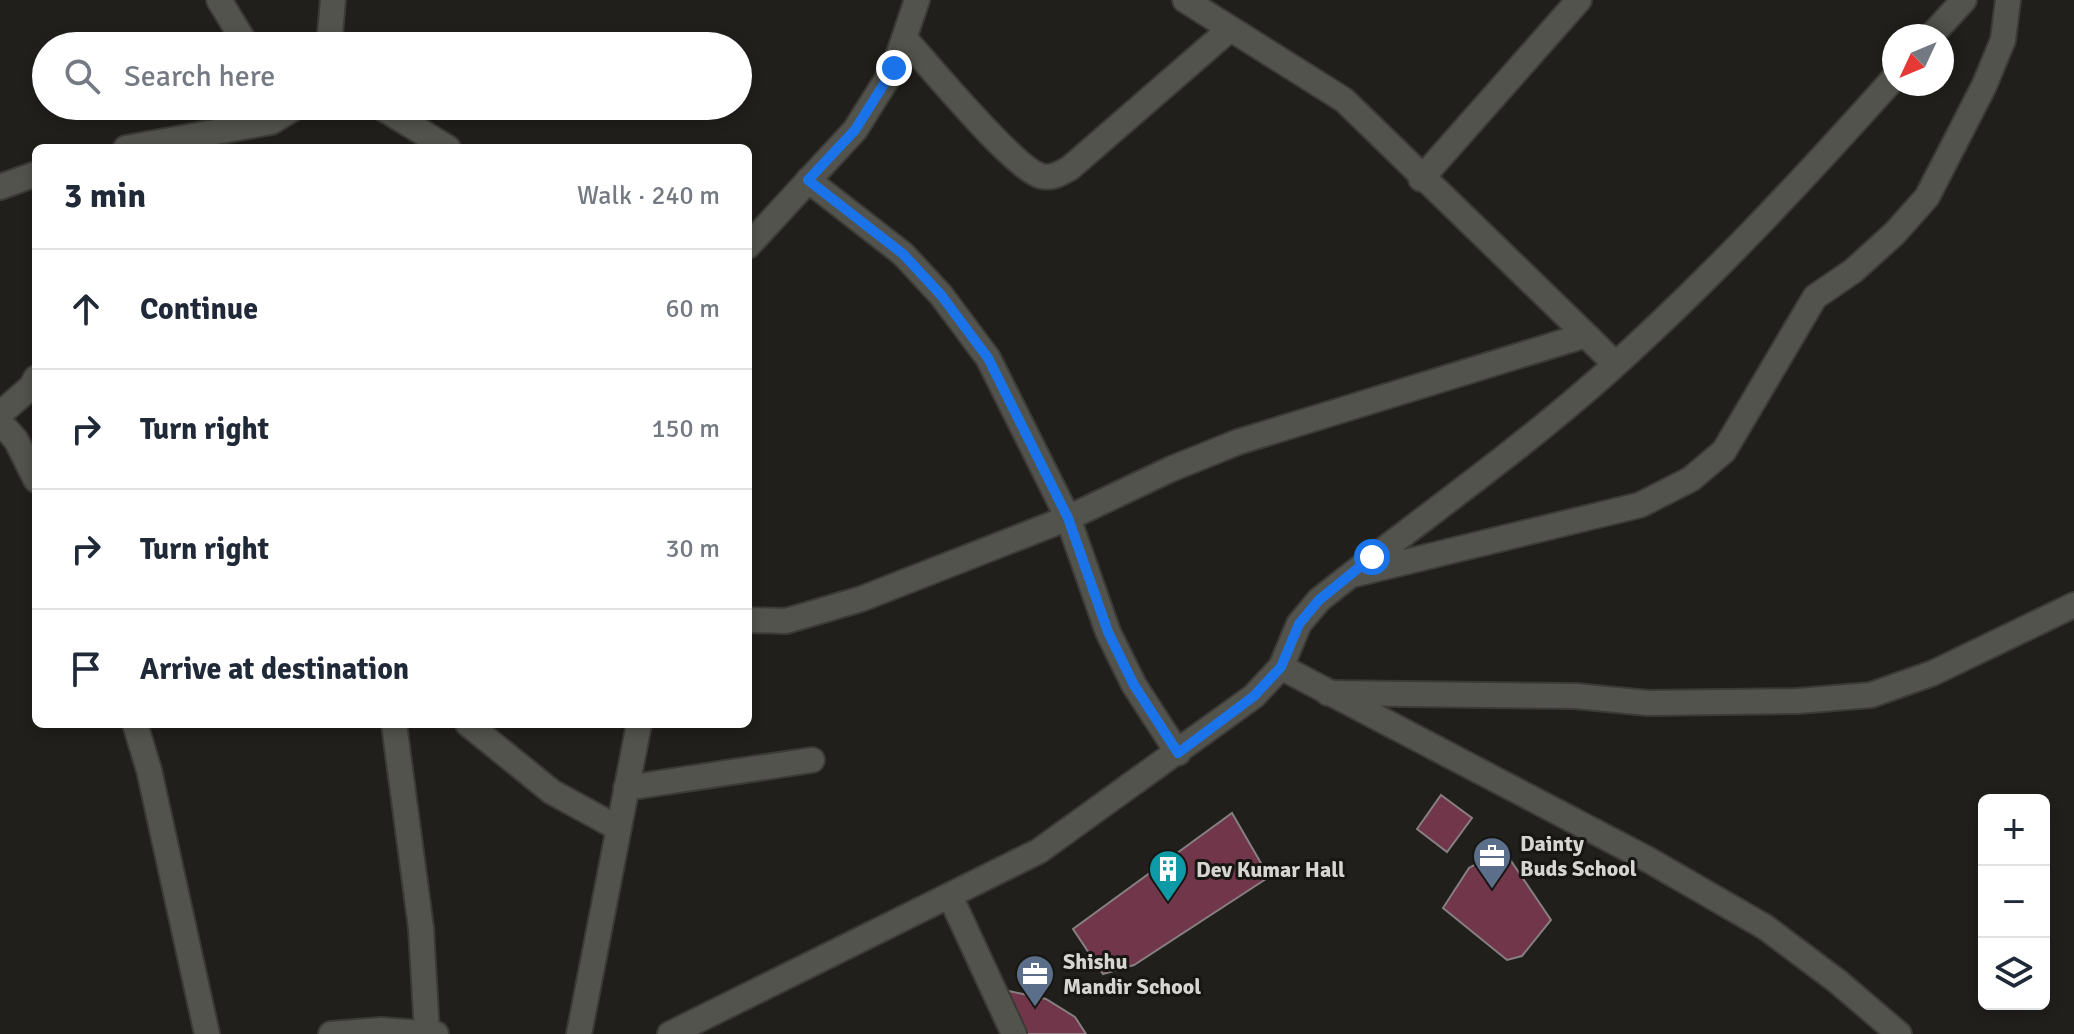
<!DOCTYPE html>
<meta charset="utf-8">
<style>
:root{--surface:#fff;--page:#f2f2f3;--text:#1f2937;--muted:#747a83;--line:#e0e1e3}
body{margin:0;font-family:Signika,sans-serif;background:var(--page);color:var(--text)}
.controls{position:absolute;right:24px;bottom:24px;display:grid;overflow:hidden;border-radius:12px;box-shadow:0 4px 12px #0003}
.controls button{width:72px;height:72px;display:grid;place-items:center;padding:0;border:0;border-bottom:2px solid var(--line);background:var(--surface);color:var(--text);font:40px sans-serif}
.compass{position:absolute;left:1882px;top:24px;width:72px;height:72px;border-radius:50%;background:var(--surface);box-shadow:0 4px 12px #0003;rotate:226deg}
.stop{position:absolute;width:24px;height:24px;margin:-18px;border:6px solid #1a73e8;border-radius:50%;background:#fff}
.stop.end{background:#1a73e8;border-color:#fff;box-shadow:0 2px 8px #0008}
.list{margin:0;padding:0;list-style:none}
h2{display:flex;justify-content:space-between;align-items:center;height:104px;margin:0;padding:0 32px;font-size:34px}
h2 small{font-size:26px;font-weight:400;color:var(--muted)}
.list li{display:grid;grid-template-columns:52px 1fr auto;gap:24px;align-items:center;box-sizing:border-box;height:120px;padding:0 32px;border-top:2px solid var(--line)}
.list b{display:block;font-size:30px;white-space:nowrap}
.list em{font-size:26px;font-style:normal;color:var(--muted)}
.icon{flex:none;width:44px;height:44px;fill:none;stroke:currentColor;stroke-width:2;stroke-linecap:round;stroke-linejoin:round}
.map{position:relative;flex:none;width:2074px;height:1034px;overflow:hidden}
.search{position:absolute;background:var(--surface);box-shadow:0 4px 12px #0003;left:32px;top:32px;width:720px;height:88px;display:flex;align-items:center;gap:20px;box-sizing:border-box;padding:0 28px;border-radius:44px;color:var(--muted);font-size:30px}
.panel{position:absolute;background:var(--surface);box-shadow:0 4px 12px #0003;left:32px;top:144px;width:720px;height:584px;border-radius:12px}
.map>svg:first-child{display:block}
.building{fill:#72364b;stroke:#867f81;stroke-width:2}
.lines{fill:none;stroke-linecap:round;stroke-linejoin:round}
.street-casing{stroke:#3b3a37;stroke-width:28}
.secondary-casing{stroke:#3b3a37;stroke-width:28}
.street{stroke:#53534d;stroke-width:24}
.secondary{stroke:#53534d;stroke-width:24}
.route{stroke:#1a73e8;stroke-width:10}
.labels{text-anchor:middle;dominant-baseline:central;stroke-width:6;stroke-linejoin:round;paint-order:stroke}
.poi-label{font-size:22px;font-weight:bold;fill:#d6d5d2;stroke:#171612;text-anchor:start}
</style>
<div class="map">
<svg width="2074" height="1034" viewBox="0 0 2074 1034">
<rect width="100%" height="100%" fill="#201f1b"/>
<path class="building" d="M1441 795 1472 818 1447 852 1417 829Z
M1232 813 1269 877 1134 965 1103 974 1073 929Z
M1503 849 1551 920 1522 956 1507 960 1443 908 1469 868Z
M1000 989 1046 999 1075 1017 1086 1034H1023Z"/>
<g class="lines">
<defs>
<path id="street" d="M219 0 247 46
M1185 0 1344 100 1586 335
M1931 36 1964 0
M905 39C929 65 1014 169 1041 176 1052 179 1061 173 1070 168L1230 29
M1421 179 1579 0
M808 180 903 254 941 295 988 358 1068 518 1108 632 1134 685 1178 753
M748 246 855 130 894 68 917 0
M0 414 31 387 36 378
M0 422 16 440 36 480
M1356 574 1640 505 1691 479 1724 451 1815 297 1853 271 1895 233 1927 197 1984 86 2003 40 2008 0
M748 620 786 621 861 599 1068 518 1171 469 1238 442 1586 335 1615 364
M1328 693 1575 696 1648 703 1798 701 1871 695 1933 673 2074 605
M135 724 149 770 207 1034
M394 724 421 928 427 1033
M468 724 552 792 618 828
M626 788 812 760
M950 896 1014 1034
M670 1034 1039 851 1254 696 1281 667 1299 624 1319 600C1414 524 1514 455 1605 374 1708 282 1802 181 1894 78"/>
<path id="secondary" d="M329 46 333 0
M379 106 448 148
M126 148 271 122 297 106
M0 187 36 174
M1281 667 1647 859 1765 927 1837 981 1899 1034
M331 1034 381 1030 436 1034
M579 1034 639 724"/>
</defs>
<use href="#street" class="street-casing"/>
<use href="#secondary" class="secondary-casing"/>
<use href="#street" class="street"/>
<use href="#secondary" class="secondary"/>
</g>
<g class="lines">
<path class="route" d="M894 68 855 130 808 180 903 254 941 295 988 358 1068 518 1108 632 1134 685 1178 753 1254 696 1281 667 1299 624 1319 600 1372 557"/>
</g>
<defs>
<symbol id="office-pin" viewBox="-11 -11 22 30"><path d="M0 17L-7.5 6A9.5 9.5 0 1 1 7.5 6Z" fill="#5c6f8a" stroke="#171612"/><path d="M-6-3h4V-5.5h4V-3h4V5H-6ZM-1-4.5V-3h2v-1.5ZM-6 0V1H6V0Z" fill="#fff"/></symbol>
<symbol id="building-pin" viewBox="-11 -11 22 30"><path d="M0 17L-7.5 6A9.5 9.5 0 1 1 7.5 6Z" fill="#0f9aa8" stroke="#171612"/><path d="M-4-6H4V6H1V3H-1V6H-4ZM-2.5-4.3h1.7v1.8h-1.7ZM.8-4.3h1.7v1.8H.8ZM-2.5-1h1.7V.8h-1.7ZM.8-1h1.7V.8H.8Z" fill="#fff"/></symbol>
</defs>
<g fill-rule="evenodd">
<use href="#office-pin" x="1470" y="834" width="44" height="60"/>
<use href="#building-pin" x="1146" y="847" width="44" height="60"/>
<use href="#office-pin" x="1013" y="952" width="44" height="60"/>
</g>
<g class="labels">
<g class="poi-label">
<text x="1520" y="843">Dainty<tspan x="1520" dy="25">Buds School</tspan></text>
<text x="1196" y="869">Dev Kumar Hall</text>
<text x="1063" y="961">Shishu<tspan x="1063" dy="25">Mandir School</tspan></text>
</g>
</g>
</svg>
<div class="controls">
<button>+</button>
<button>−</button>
<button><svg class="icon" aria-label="layers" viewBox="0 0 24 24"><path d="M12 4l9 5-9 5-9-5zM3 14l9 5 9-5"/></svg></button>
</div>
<svg class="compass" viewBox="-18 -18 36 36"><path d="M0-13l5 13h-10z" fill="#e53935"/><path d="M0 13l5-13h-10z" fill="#747a83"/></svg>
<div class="stop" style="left:1372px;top:557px"></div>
<div class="stop end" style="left:894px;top:68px"></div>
<div class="search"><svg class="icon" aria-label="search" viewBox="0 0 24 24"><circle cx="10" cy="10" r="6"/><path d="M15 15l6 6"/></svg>Search here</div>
<section class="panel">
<h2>3 min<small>Walk · 240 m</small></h2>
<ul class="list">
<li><svg class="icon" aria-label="ahead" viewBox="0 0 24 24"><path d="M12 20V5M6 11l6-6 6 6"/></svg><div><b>Continue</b></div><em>60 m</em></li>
<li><svg class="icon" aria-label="right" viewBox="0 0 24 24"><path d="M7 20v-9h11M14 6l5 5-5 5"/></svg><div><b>Turn right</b></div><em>150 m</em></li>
<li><svg class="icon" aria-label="right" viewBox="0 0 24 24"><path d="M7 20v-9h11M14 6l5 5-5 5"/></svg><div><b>Turn right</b></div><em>30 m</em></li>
<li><svg class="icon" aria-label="arrive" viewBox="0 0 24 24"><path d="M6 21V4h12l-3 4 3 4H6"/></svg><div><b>Arrive at destination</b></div></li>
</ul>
</section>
</div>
